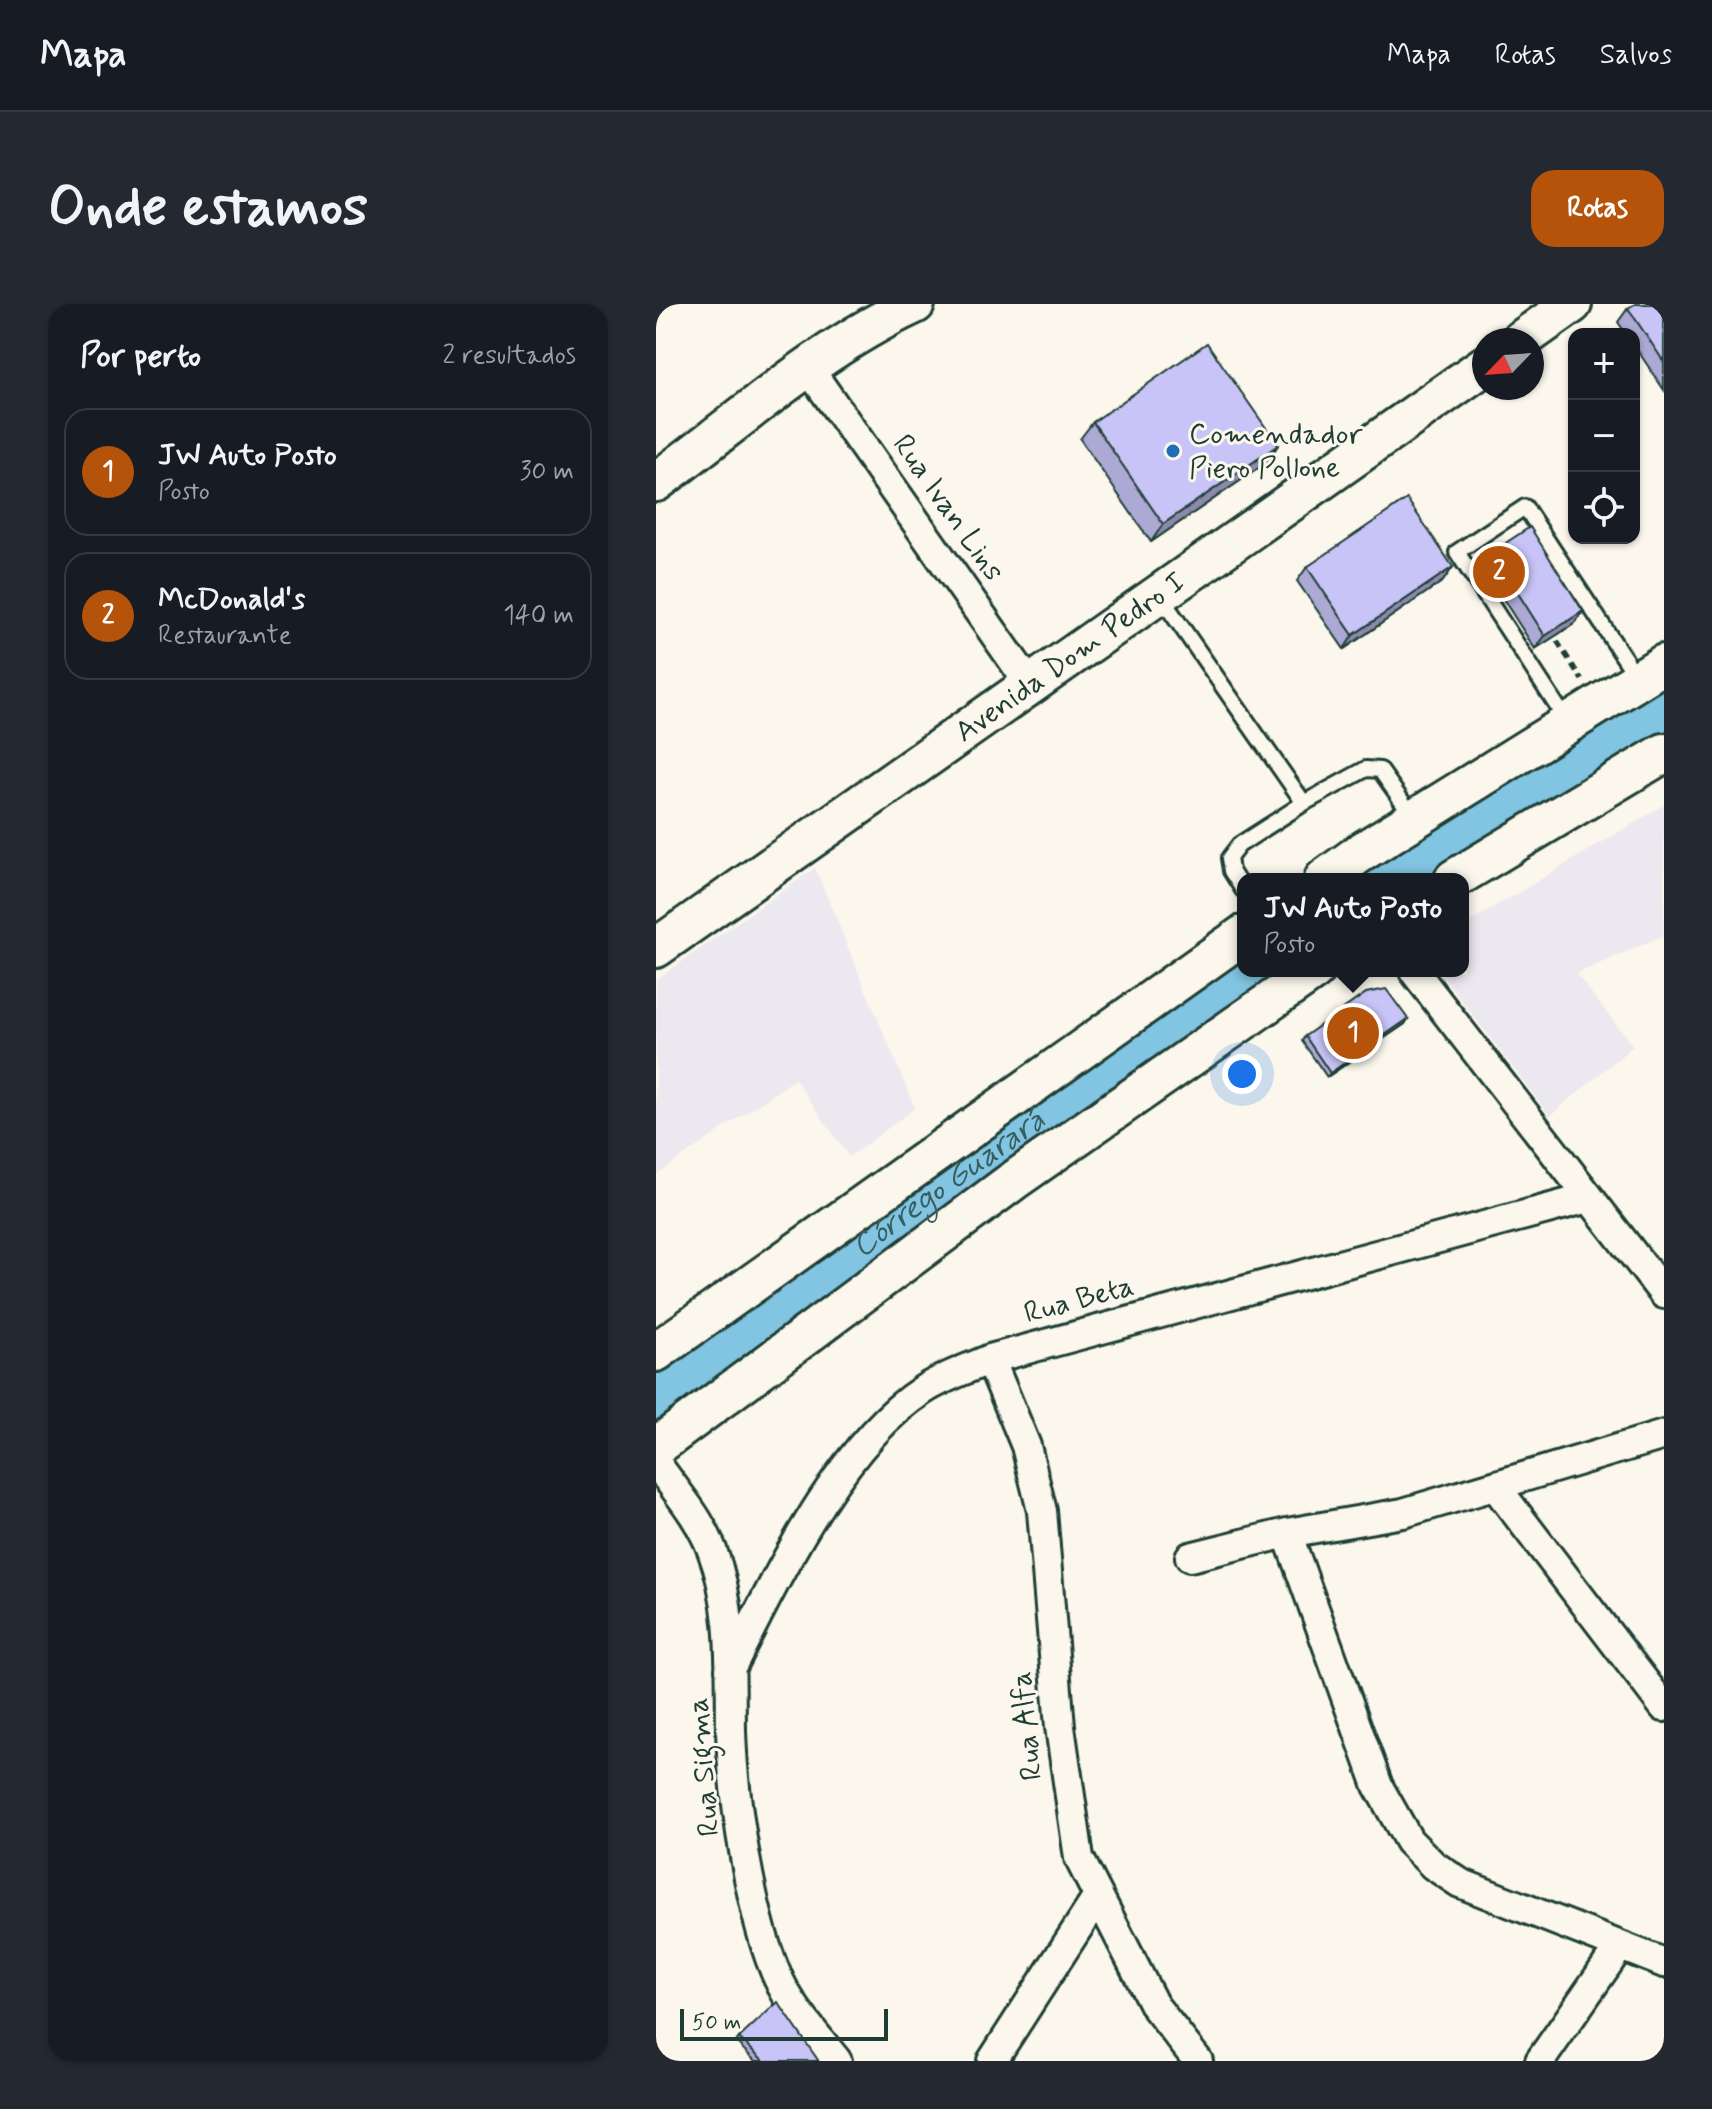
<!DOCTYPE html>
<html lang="pt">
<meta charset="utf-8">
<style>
:root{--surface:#171b24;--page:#242831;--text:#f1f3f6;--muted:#9ea1a6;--line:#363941;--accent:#b45309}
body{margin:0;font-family:Mynerve,sans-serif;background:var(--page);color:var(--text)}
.controls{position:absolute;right:24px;top:24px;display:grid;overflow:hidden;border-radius:16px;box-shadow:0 2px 6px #0004}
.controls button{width:72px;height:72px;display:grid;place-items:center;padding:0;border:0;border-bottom:2px solid var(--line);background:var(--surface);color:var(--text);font:40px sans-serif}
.compass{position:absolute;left:816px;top:24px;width:72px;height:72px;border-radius:50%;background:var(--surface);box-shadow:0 2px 6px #0004;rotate:245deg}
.scale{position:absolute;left:24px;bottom:20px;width:208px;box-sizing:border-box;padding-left:8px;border:4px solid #1f3d34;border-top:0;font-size:22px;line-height:28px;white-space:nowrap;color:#1f3d34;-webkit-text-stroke:6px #fbf7ec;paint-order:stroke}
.you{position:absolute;left:586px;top:770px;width:28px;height:28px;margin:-20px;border:6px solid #fff;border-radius:50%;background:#1a73e8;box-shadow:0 0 0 12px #1a73e833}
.badge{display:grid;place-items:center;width:52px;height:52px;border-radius:50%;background:var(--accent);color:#fff;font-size:26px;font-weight:700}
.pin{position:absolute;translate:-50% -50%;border:4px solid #fff;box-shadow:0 2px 8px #0006}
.popup{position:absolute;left:581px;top:569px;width:232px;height:104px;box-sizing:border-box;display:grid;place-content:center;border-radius:16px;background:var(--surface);filter:drop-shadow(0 2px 6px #0005);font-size:26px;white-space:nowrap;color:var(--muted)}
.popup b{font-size:30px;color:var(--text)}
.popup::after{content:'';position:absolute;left:50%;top:100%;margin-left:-16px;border:16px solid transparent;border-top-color:var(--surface)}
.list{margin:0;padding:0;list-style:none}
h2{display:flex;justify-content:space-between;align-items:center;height:104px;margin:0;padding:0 32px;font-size:34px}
h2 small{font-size:26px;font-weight:400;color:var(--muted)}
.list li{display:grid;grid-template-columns:52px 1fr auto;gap:24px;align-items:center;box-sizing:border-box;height:128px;margin:0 16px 16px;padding:0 16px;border:2px solid var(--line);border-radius:24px}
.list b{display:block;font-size:30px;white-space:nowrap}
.list p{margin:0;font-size:26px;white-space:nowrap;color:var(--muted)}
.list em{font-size:26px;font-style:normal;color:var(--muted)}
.icon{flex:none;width:44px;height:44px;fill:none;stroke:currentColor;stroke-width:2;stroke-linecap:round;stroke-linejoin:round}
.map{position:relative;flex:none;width:1008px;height:1757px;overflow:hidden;border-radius:24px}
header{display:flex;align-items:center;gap:48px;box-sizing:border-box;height:112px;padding:0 40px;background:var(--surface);border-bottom:2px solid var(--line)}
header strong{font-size:38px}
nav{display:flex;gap:44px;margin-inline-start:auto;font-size:28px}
.intro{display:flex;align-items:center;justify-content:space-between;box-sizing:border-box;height:192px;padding:0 48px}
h1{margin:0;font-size:56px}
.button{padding:20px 36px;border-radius:24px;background:var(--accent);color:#fff;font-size:28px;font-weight:700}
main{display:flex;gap:48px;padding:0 48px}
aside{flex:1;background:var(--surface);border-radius:24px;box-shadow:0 2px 6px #0004}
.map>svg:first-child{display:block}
.built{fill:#ece8ef}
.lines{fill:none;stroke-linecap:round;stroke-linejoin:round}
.river{stroke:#82c5e2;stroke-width:50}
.service-casing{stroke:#1f3d34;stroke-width:20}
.minor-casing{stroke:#1f3d34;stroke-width:34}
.secondary-casing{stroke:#1f3d34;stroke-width:44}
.path{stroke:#1f3d34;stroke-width:5;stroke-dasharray:8 6;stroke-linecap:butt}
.service{stroke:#fbf7ec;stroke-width:14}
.minor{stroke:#fbf7ec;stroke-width:28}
.secondary{stroke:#fbf7ec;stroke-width:38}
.wall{fill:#aca9d4;stroke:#1f3d34;stroke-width:2}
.shaded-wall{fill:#8c89ad;stroke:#1f3d34;stroke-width:2}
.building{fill:#c8c4f7;stroke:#1f3d34;stroke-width:2}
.poi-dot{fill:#1f6fb2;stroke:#fbf7ec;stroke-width:3}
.labels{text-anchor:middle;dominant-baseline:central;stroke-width:6;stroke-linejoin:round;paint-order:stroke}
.poi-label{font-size:30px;fill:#1f3d34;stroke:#fbf7ec;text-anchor:start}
.street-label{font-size:30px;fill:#1f3d34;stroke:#fbf7ec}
.water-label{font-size:32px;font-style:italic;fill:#385f60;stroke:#fbf7ec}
</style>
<header>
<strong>Mapa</strong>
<nav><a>Mapa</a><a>Rotas</a><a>Salvos</a></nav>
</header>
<div class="intro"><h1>Onde estamos</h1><a class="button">Rotas</a></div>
<main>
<aside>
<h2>Por perto<small>2 resultados</small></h2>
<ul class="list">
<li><span class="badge">1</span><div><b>JW Auto Posto</b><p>Posto</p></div><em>30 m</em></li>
<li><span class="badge">2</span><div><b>McDonald's</b><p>Restaurante</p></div><em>140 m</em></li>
</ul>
</aside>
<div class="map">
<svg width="1008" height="1757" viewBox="0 0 1008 1757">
<rect width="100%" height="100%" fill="#fbf7ec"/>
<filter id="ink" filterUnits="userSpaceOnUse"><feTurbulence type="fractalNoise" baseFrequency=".0125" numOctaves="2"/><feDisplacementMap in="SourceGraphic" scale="16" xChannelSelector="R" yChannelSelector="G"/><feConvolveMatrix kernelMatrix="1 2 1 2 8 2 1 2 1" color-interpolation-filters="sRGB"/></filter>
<g filter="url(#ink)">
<path class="built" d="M1008 501V631L920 670 977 742 894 812 783 667H807V622Z
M159 564 259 804 193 853 139 775 0 871V676Z"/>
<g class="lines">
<g class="river">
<path d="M725 575 1008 403"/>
<path id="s1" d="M0 1096 255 906 590 667"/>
</g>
<defs>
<path id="service" d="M504 292 648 499 583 541 573 554 575 567 587 586
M912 419 801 248 869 203 982 375
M648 499 710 465 724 466 758 514"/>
<path id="minor" d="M153 65 375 382
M758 667 1008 990
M334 1055 370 1142 386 1207 404 1423 423 1554 498 1701 542 1757
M0 1159C20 1187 44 1214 56 1246 78 1303 74 1367 75 1427 77 1493 95 1619 124 1678 138 1707 161 1732 181 1757
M840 1183 1008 1403
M631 1229 722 1482 753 1537 777 1561 804 1579 1008 1659
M534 1253 631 1229 747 1209 1008 1131
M74 1365C120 1276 182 1141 267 1086 287 1073 312 1065 334 1055L932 894
M336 1757 441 1594
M884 1757 964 1642"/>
<g id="secondary">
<path d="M865 36 916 0"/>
<path d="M0 178C83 117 165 43 259 0"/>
<path d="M668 575 704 549 1008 360"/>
<path d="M798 575 1008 449"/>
<path id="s2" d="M0 644 828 62"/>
<path d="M0 1048 587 631"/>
<path d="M0 1143 357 877 658 667"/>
</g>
</defs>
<use href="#service" class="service-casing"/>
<use href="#minor" class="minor-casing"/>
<use href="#secondary" class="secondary-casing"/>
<path class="path" d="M901 337 926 376"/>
<use href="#service" class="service"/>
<use href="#minor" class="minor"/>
<use href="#secondary" class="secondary"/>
</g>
<path class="wall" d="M1008 0V86L978 41V30H970L962 18 972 4Z
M437 118 622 141 610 159 495 238 424 135Z
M836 248 927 307 918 320 879 345 826 262Z
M651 263H797L787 277 688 345 641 277Z
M752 715 749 720 671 773 646 737 649 732Z
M83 1734 161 1757H99L80 1738Z"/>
<path class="shaded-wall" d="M622 141 610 159 495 238 507 220Z
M797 263 787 277 688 345 697 331Z
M927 307 918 320 879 345 889 332Z
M752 715 749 720 671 773 674 769Z"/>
<path class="building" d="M979 0H1008V58L972 4Z
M551 39 622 141 507 220 437 118Z
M751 195 797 263 697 331 651 263Z
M874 223 927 307 889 332 836 248Z
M730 685 752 715 674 769 649 732 710 689Z
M122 1698 162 1756 160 1757H108L83 1734Z"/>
</g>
<circle class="poi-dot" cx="517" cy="147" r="8"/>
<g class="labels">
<g class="poi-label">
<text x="533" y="130">Comendador<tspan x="533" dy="34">Piero Pollone</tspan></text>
</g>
<g class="street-label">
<text transform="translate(292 204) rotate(55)">Rua Ivan Lins</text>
<text stroke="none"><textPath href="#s2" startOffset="506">Avenida Dom Pedro I</textPath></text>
<text transform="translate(423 996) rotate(-15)">Rua Beta</text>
<text transform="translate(371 1422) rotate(-96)">Rua Alfa</text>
<text transform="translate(48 1463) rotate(-95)">Rua Sigma</text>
</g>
<g class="water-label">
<text stroke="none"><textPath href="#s1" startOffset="364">Córrego Guarará</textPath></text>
</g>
</g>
</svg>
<div class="controls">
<button>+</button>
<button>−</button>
<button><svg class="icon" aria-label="locate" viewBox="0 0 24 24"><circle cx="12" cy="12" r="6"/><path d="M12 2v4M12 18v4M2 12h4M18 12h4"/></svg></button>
</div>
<svg class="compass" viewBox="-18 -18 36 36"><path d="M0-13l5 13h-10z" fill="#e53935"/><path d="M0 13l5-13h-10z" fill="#9ea1a6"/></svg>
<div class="scale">50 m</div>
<div class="you"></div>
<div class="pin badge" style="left:697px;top:729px">1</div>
<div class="popup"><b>JW Auto Posto</b>Posto</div>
<div class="pin badge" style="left:843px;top:268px">2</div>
</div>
</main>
